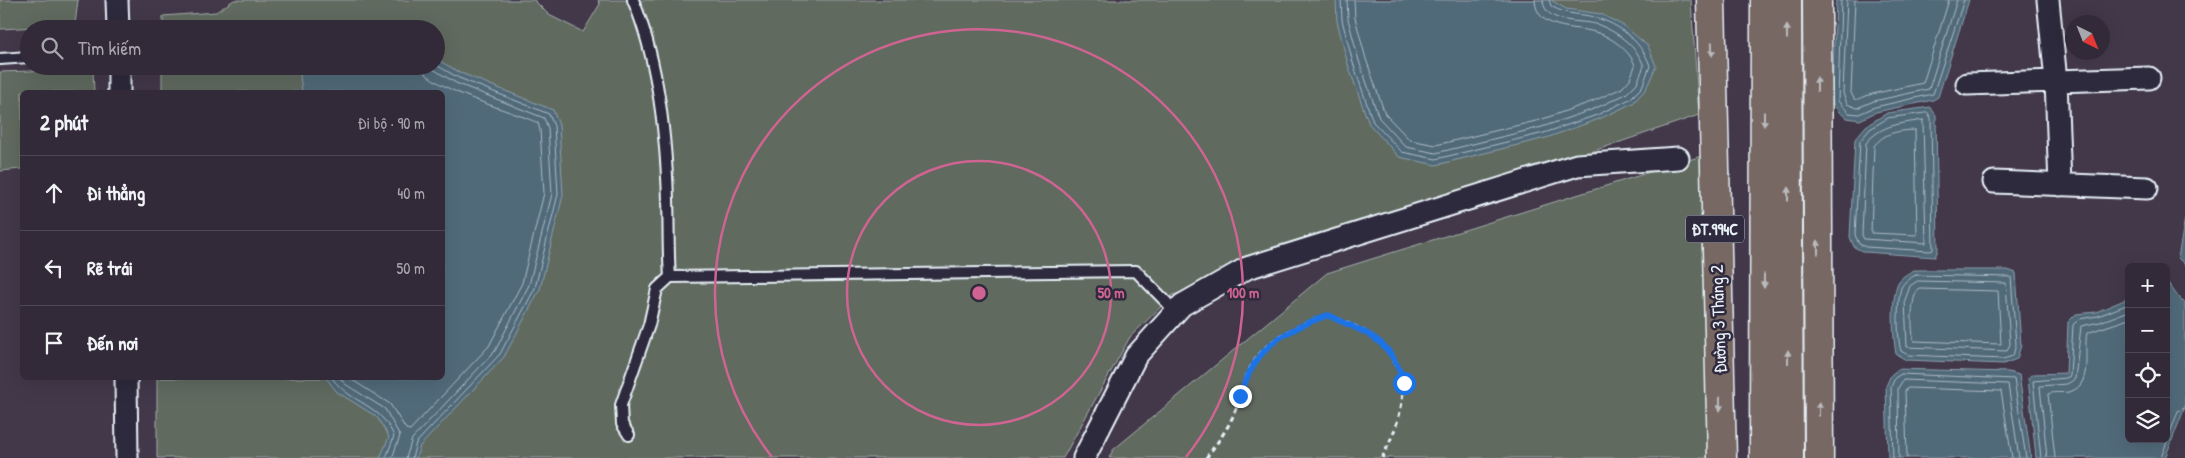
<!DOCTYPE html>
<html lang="vi">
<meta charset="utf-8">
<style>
:root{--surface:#322a38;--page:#3a3240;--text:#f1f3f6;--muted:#a8a7ae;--line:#4d4653}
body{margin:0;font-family:"Patrick Hand",sans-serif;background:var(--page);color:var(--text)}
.controls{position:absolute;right:15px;bottom:15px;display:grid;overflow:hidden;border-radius:8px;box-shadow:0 5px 20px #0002}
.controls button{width:45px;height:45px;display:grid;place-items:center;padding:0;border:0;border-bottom:1px solid var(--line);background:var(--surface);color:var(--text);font:25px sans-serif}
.compass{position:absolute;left:2065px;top:15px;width:45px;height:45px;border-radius:50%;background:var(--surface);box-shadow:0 5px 20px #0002;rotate:137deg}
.stop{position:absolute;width:15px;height:15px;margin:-11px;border:4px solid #1a73e8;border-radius:50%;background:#fff}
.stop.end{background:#1a73e8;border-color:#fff;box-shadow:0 1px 5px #0008}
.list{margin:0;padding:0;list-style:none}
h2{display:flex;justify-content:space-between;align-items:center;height:65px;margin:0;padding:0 20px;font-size:21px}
h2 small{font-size:16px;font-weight:400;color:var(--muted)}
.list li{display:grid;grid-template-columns:32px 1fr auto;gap:15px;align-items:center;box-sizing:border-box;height:75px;padding:0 20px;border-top:1px solid var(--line)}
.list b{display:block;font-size:19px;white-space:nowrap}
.list em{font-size:16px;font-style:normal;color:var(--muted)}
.icon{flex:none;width:28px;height:28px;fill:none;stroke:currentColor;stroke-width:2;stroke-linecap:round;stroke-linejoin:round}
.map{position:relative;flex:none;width:2185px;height:458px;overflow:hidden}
.search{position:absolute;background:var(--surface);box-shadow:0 5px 20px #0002;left:20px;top:20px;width:425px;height:55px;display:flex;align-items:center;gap:12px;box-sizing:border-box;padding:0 18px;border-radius:28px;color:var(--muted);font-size:19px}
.panel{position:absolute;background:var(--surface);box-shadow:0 5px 20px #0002;left:20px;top:90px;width:425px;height:290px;border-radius:8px}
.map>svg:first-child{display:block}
.green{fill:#606a5e;stroke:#a4aeab}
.water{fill:#516a7a;stroke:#8da0ac}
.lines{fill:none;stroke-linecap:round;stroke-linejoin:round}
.shore{stroke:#acbbc6;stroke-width:1}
.lane-casing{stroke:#e8f1f8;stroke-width:14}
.street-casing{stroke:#e8f1f8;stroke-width:25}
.primary-casing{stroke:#e8f1f8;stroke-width:31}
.path{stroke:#e8f1f8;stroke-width:3;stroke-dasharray:5 4;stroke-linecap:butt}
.lane{stroke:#2f2a3d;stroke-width:10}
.street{stroke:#2f2a3d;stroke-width:21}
.primary{stroke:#776864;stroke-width:28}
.oneway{fill:#bbbabd}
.route{stroke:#1a73e8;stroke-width:6}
.ring{fill:none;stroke:#cf6492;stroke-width:2.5}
.labels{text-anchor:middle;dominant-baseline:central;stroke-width:5;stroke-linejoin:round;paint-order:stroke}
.shield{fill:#2f2a3d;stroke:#b0b5c0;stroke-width:1}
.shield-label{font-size:16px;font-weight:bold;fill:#e8f1f8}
.street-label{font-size:18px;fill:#e8f1f8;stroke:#2f2a3d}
.centre{fill:#cf6492;stroke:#2f2a3d;stroke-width:2.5}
.ring-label{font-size:15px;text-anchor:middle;font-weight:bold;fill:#cf6492;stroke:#2f2a3d;stroke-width:5;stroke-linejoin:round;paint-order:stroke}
</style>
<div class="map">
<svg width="2185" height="458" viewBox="0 0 2185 458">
<rect width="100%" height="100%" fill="#42384a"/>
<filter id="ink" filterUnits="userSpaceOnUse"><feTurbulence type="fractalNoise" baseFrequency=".02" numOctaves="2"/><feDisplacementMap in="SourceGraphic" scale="10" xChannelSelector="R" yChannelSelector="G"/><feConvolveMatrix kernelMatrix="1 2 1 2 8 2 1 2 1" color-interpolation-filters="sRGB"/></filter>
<g filter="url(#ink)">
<path class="green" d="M0 0H78L75 25 0 29Z
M234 0H534L549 15 583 32 600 4 598 0H1691L1699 115 1173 295 1130 337 1063 458H157V378H442V92H162V66H436V29H163V16L216 12Z
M93 69 94 92H22V169L0 171V72Z
M1708 154 1709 458H1109L1113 450 1327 273Z"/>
<path class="water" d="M1336 0H1551L1566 9 1601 14 1624 26 1648 46 1656 66 1646 89 1633 103 1599 119 1546 138 1436 165 1399 157 1369 124 1348 65 1337 21Z
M1836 0H1969L1938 97 1933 100 1876 112 1860 120 1847 118 1839 112 1833 104 1832 94Z
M436 59 461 73 553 110 559 125 563 195 540 289 504 357 420 446 416 458H380L389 437 377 417 337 392 326 378H442V92H302L299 66H436Z
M1930 107 1936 115 1938 250 1935 257 1864 252 1854 247 1850 237 1855 139 1866 126 1887 113Z
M2185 218V265L2178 258Z
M1914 270H2008L2016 273 2021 345 2017 359 2003 364 1906 360 1896 354C1893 338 1891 301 1897 285 1900 277 1907 274 1914 270Z
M2166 280 2181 301 2185 302V407L2165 458H2036L2028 378 2034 374 2066 373 2068 322 2076 314 2096 312 2129 298V439H2166Z
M1898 369 2009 372 2019 375 2031 458H1888L1886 386 1891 375Z"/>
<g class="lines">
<path class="shore" d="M1341 0 1342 20 1353 63 1373 122 1402 152 1436 159 1544 133 1597 115 1630 99 1642 87 1650 66C1643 44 1622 26 1600 19 1582 12 1569 17 1551 6L1549 0
M1347 0 1348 19 1359 61 1379 118 1406 147 1436 153 1542 127 1594 109 1626 94 1637 83 1644 66C1637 47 1618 32 1599 25 1583 19 1544 26 1543 0
M1354 0 1355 18 1366 59 1385 114 1410 140 1436 145 1540 120 1591 102 1622 88 1630 79 1635 66C1631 51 1610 36 1595 32 1575 26 1536 31 1535 0
M1841 0 1838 101 1849 113 1859 114 1875 107 1933 94 1964 0
M1847 0 1843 93 1847 104 1857 108 1874 101 1929 89 1957 0
M1855 0 1851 93 1855 100 1872 94 1923 83 1949 0
M1928 113 1931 118 1933 250 1930 251 1866 247 1859 244 1855 235 1860 141 1870 129 1888 118Z
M1923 120 1926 243 1864 239 1862 235 1866 143C1882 124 1900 124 1923 120Z
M1915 130 1917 235 1871 233 1874 146C1885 132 1898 131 1915 130Z
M1916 275 2011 277 2016 344 2013 356 2003 359 1908 355 1901 351C1897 339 1897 300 1901 288 1904 281 1910 278 1916 275Z
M1918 281 2006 283 2010 344 2007 351 1907 347 1905 300 1910 286Z
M1919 289 1998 291 2001 344 1914 341C1911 331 1910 295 1919 289Z
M332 378C352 405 379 402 394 436L386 458
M340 378 345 384 385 409 400 436 392 458
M349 378 390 404 406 429 410 430 489 346 522 283 544 193 540 130 538 123C511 110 433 91 419 66
M406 458 412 439 495 351 529 285 552 194 548 128 544 118 456 83 428 66
M412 458 416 443 500 354 535 288 558 194 554 126 549 114 459 78 436 65
M1893 458 1891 387 1895 378 1901 374 2014 379 2026 458
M1899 458 1898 388 1903 380 2008 384 2019 458
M1907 458 1905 390 1908 388 2001 391 2012 458
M2041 458 2033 381 2066 378 2070 376 2073 325 2079 319 2098 316 2129 304
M2047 458 2040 386 2067 384 2075 379 2081 326 2100 322 2129 311
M2055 458 2048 394C2055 391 2064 394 2072 391 2093 383 2083 350 2087 333L2129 319
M2161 458 2178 411 2185 408"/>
<defs>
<path id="lane" d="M0 59 29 57
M670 277 1136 271 1176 312
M629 435 622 424 621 405 649 325 657 289 670 277C668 251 669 226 668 200 666 136 658 59 633 0"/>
<path id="street" d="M117 0 118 29
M2048 0 2056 81 2060 185
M119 66V92
M1967 84 2149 78
M1994 182 2147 188
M126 378 127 458
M1084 458 1136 356 1182 305 1247 268 1577 165 1678 158"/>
<path id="primary" d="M1711 0 1722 458
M1787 0 1789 458
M1817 0 1819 458
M1764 458 1765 0"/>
</defs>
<use href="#lane" class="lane-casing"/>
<use href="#street" class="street-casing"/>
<use href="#primary" class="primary-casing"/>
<path class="path" d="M1206 458C1216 444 1226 432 1233 416 1241 398 1243 379 1254 362 1269 337 1302 324 1328 315 1338 320 1350 323 1360 329 1418 362 1408 406 1382 458"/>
<use href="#lane" class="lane"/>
<use href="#street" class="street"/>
<use href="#primary" class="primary"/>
</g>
<defs><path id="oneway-solid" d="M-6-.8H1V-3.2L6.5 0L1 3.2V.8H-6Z" transform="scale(1.25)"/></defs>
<g class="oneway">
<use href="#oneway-solid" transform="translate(1787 32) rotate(-90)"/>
<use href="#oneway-solid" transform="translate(1712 49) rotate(89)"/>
<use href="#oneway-solid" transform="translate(1817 84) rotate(-90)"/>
<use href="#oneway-solid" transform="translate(1764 119) rotate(90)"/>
<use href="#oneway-solid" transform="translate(1788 194) rotate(-90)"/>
<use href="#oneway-solid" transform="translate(1818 247) rotate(-90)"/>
<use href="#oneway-solid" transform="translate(1764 281) rotate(90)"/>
<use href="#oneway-solid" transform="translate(1788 357) rotate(-90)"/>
<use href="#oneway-solid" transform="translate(1720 404) rotate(89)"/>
<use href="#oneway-solid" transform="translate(1819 409) rotate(-90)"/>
</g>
</g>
<g class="lines" filter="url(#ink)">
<path class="route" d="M1240 396C1255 347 1281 332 1328 315 1368 335 1389 336 1404 383"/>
</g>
<g class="ring">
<circle cx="979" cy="293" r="132"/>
<path d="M772 457A264 264 0 1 1 1186 457"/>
</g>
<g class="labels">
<rect class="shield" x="1686" y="215.5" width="58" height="27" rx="4"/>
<g class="shield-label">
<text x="1715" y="229">ĐT.994C</text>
</g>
<g class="street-label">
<text transform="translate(1718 319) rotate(-92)">Đường 3 Tháng 2</text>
</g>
</g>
<circle cx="979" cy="293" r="8" class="centre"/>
<g class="ring-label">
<text x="1111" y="298">50 m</text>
<text x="1243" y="298">100 m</text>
</g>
</svg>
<div class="controls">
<button>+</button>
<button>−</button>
<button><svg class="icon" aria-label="locate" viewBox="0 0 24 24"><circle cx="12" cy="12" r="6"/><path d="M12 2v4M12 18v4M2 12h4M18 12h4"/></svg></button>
<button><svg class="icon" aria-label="layers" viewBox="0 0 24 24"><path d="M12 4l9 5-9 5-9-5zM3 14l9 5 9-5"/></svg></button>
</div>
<svg class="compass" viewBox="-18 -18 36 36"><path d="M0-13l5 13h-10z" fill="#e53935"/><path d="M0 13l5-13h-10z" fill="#a8a7ae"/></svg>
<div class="stop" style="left:1404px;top:383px"></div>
<div class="stop end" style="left:1240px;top:396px"></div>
<div class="search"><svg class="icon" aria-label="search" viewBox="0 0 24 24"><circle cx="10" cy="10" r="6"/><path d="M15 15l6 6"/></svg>Tìm kiếm</div>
<section class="panel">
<h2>2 phút<small>Đi bộ · 90 m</small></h2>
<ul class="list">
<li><svg class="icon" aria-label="ahead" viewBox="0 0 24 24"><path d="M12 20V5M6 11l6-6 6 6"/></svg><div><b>Đi thẳng</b></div><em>40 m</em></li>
<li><svg class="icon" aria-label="left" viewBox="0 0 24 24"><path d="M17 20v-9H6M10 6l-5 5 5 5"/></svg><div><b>Rẽ trái</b></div><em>50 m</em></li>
<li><svg class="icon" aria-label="arrive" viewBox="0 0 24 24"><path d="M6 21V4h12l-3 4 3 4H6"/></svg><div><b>Đến nơi</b></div></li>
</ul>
</section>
</div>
